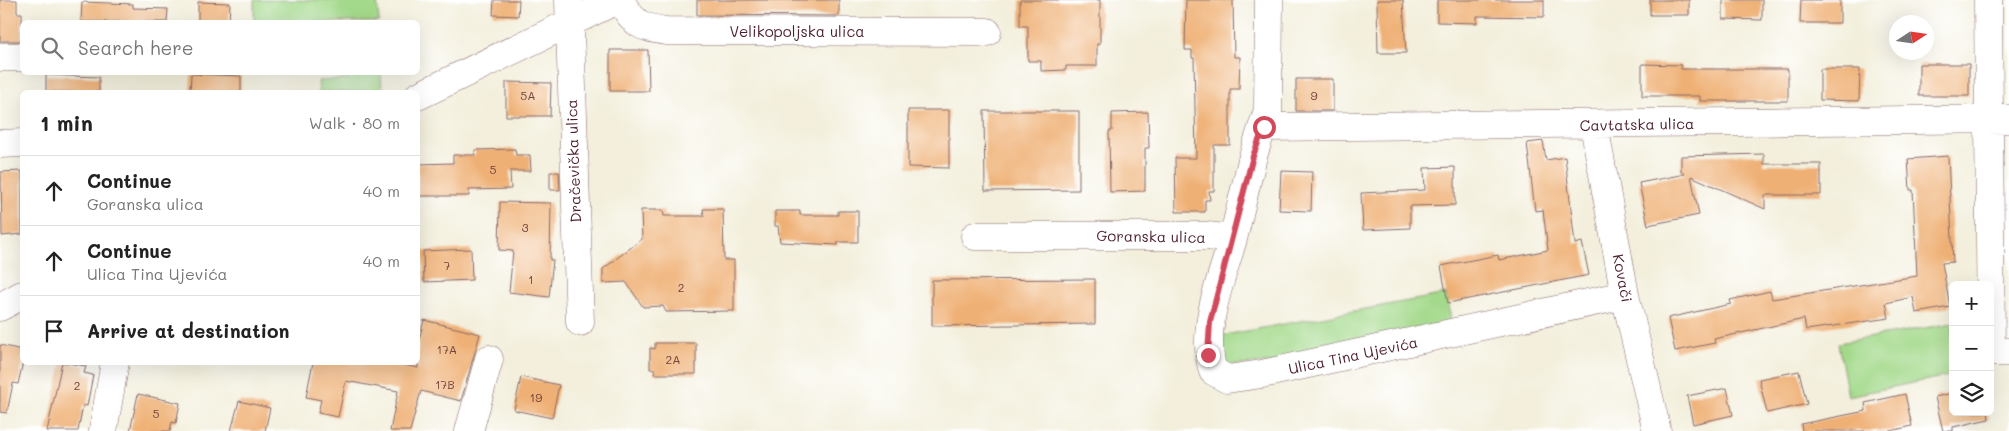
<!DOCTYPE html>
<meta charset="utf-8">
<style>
:root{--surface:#fff;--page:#f2f2f2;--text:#222;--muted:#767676;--line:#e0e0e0}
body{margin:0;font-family:Mali,sans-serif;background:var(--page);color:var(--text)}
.controls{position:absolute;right:15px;bottom:15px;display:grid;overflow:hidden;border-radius:8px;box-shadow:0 5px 20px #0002}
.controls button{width:45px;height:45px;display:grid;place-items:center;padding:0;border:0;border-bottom:1px solid var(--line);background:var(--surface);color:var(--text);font:25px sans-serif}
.compass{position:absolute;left:1889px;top:15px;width:45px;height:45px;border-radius:50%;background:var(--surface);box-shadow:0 5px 20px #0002;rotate:78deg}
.stop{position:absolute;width:15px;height:15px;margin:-11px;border:4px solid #d1495b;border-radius:50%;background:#fff}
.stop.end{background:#d1495b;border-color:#fff;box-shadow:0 1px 5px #0008}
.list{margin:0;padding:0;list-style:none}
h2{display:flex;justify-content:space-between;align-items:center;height:65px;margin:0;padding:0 20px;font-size:21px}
h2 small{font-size:16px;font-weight:400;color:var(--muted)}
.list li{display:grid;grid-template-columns:32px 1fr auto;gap:15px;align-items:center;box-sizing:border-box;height:70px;padding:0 20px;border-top:1px solid var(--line)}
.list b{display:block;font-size:19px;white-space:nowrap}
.list p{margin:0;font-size:16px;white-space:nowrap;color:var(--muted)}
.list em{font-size:16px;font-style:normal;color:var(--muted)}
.icon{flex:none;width:28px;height:28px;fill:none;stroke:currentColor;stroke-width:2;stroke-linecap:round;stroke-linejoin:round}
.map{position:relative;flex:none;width:2009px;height:431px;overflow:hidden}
.search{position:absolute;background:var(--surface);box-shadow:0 5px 20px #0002;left:20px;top:20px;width:400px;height:55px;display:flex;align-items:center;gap:12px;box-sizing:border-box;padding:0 18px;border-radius:8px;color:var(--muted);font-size:19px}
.panel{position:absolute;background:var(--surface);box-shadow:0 5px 20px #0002;left:20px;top:90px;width:400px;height:275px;border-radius:8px}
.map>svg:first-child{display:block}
.green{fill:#a3d98a;stroke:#767c5a}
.building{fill:#efb075}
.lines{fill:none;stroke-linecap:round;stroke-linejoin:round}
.minor-casing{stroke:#856869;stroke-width:29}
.minor{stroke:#fff;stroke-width:28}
.route{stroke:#d1495b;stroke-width:6}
.labels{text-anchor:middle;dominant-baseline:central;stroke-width:5;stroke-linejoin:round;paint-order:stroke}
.number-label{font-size:12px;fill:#73433e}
.street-label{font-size:15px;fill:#4a1f2b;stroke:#fff}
</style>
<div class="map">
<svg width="2009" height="431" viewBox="0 0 2009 431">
<rect width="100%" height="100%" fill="#fff"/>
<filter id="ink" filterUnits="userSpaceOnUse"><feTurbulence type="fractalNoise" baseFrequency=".02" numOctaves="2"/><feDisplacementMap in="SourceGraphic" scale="10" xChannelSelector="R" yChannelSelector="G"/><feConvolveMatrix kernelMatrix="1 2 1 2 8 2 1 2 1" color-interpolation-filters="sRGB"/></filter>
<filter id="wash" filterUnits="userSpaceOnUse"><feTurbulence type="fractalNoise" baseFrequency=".0096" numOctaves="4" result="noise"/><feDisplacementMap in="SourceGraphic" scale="20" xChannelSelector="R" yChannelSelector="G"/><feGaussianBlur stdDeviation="1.12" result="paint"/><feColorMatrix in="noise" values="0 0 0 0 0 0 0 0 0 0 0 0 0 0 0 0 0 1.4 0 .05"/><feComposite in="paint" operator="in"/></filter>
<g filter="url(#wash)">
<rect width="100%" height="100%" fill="#f3efdc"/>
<path class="green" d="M254 0H377L379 22H254Z
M348 73H381L382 89 376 92H319L318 81 348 79Z
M1446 294 1452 325 1282 362 1224 366 1214 337Z
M1953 323V375L1848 396 1838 343Z"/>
<g id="blocks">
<path class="building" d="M0 0H17V13H22V41H0Z
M494 0H519L518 16 493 15Z
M697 0H839V16L697 15Z
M1020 0H1100V44H1097V66H1066V70L1041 71V61H1028V26H1020Z
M1186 0H1233L1234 57H1240L1239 89H1230V145H1214V191H1209L1210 200H1205V212H1176L1175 158H1196L1194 58H1192V50H1185Z
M1377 0H1403L1406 53H1378Z
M1437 0H1544V17L1477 16V23L1437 22Z
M1650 0H1689V15H1650Z
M1723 0H1762V20L1723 19Z
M1801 0H1840V23H1800Z
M82 2 133 4V8L168 9 167 22H81Z
M198 2 230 3 229 22H198Z
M610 50H648L649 91H610Z
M1642 64 1681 65V69H1788V101H1700V96H1642Z
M1919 64H1969V96H1919Z
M1820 69H1860L1859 101 1820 100Z
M191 74 241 76V92H190Z
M46 75 99 77V92H46Z
M1296 79H1333V111H1296Z
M506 82 551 83 550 116H506Z
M908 110H949V168L908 167Z
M984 111H1079V190L985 191Z
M1148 112 1149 148H1145V191L1110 192 1109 131H1112V113Z
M1543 141 1546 160 1565 157 1575 244 1582 242 1589 275 1448 303 1441 266 1498 255 1499 260 1548 250 1543 210 1535 211 1527 143Z
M515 149 516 155H530L531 171H510L511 189 469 190V196H418V164L453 163V155H475V150Z
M1764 154V164H1821V195H1765V209L1691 176 1699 215 1648 225 1639 183 1685 174 1681 172V156Z
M1948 156 1953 262 1942 263 1950 307 1916 313 1913 297 1886 303 1889 318 1806 330 1804 319 1714 339 1715 343 1675 351 1668 318 1731 304 1730 300 1770 291 1772 299 1917 276 1913 190H1910L1908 159Z
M1455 167V205L1410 206V228L1363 230 1361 193 1425 190 1424 168Z
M22 171V234L2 236 1 172Z
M1281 171 1312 172 1311 211 1279 210Z
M550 172H559L560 190H550Z
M500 202 551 203 550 260H553L549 297 509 292 513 251 499 250Z
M703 209H723L724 260H734V311L666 312 663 306 643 307 626 282 603 283V269L642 239 641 210H663L664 216H704Z
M775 211H800V215H838V211H858V242H838V245L780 242 778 226H775Z
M471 249 472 280 424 282 423 251Z
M1095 279V324L932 326V280Z
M424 320 480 334 461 401 421 391 410 431H390L398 391 346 381 338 417 318 413 321 400 306 397 313 362H392L418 368V344Z
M655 343H696V374H654L655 369H650V348L655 349Z
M0 345 22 350 23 362 18 384 13 383 7 413 0 412Z
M62 362 86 366 84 373 93 375 87 406 83 405 78 431H47Z
M1799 371 1807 404 1767 413 1759 379Z
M521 377 559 385 552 418 514 410Z
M1727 388 1733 415 1693 424 1687 396Z
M1953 393V412H1988L1989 419 1953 427V431H1943L1935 397Z
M138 394 180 403 176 423 172 422 170 431H130Z
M1905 394 1912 426 1891 431H1802L1801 424 1866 411 1865 403Z
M239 401 270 408 265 431H231Z"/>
</g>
</g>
<g filter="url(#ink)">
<use href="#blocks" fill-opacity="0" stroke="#856869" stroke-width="1"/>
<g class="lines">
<defs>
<path id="minor" d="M569 0 580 322
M620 0C634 24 639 27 666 31L987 32
M1988 0 1991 352H2009
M0 57H22
M418 96 617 0
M1594 125 1625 295 1657 431
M1264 127 2009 119
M0 144 22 143
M975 236H1207L1233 239 1253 156 1268 110 1269 0
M1233 239C1221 281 1200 328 1213 371L1227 379 1262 374 1625 295
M0 307 22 295
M103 431 115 362
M469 431 489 359"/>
</defs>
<use href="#minor" class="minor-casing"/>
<use href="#minor" class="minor"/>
</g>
</g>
<g class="lines" filter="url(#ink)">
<path class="route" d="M1208 355 1210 322 1253 156 1264 127"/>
</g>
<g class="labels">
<g class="number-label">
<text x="528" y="95">5A</text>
<text x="1314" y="95">9</text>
<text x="493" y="169">5</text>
<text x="525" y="227">3</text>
<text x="447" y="265">7</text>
<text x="531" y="279">1</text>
<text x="681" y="287">2</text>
<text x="447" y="349">17A</text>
<text x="673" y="359">2A</text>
<text x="445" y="384">17B</text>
<text x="77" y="385">2</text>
<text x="536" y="397">19</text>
<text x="156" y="413">5</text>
</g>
<g class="street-label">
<text x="797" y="31">Velikopoljska ulica</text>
<text transform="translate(1637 124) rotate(-1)">Cavtatska ulica</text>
<text transform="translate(573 161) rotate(-92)">Dračevička ulica</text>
<text transform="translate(1151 236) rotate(1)">Goranska ulica</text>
<text transform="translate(1623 278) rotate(79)">Kovači</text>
<text transform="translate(1353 355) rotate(-12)">Ulica Tina Ujevića</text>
</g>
</g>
</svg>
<div class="controls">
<button>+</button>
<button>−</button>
<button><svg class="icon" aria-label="layers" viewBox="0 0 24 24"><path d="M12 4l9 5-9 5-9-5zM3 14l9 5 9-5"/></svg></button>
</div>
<svg class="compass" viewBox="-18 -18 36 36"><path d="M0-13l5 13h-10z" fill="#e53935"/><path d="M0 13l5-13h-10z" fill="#767676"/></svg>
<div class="stop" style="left:1264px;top:127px"></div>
<div class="stop end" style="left:1208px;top:355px"></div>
<div class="search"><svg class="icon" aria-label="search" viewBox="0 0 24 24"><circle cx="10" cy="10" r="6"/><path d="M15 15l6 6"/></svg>Search here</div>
<section class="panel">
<h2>1 min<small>Walk · 80 m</small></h2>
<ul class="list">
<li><svg class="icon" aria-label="ahead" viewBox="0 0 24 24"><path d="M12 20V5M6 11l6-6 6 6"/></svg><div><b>Continue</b><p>Goranska ulica</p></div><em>40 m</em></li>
<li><svg class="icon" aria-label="ahead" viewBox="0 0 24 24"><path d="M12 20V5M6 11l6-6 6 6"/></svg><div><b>Continue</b><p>Ulica Tina Ujevića</p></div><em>40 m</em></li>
<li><svg class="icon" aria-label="arrive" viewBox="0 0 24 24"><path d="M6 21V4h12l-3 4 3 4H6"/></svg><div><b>Arrive at destination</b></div></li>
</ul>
</section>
</div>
